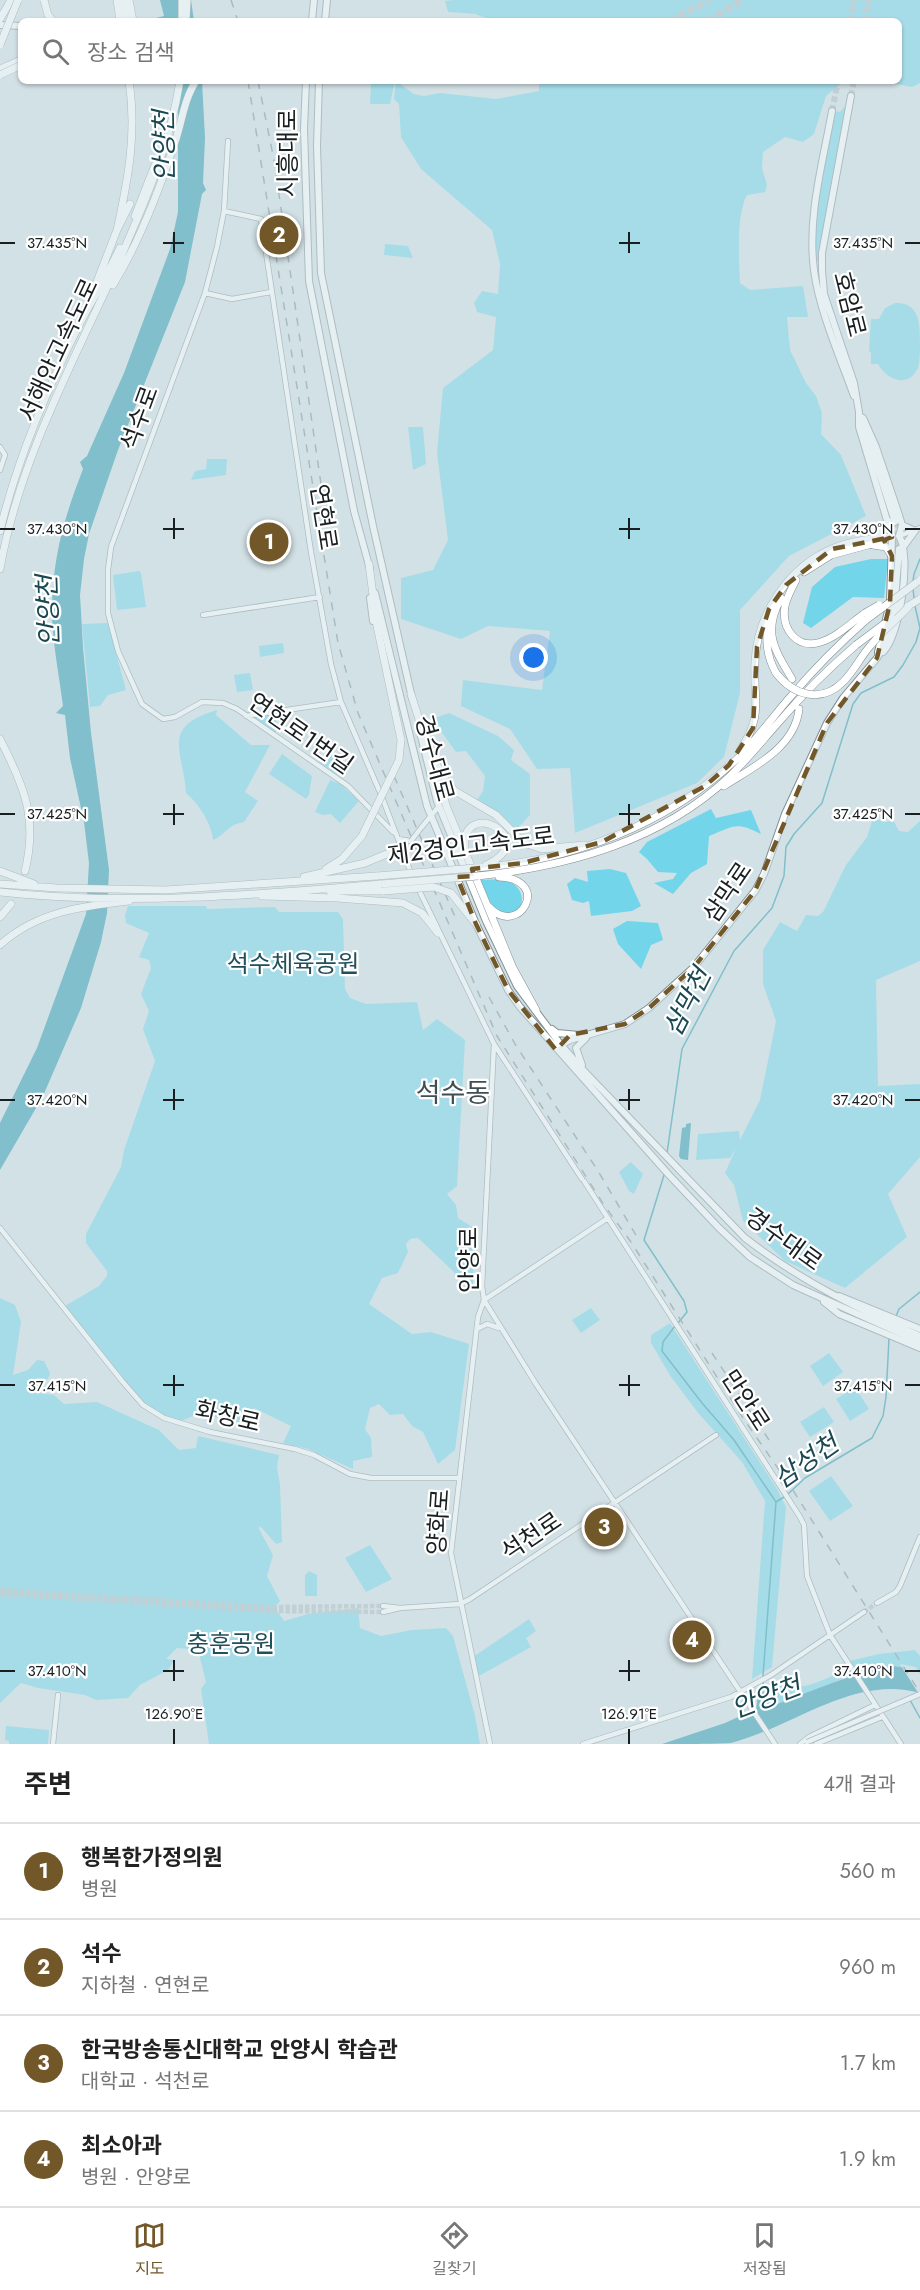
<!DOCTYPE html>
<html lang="ko">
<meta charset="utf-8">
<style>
:root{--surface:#fff;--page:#f6f6f6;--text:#222;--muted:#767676;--line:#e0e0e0;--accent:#725729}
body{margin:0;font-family:Jost,"Noto Sans KR",sans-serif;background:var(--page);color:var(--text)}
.you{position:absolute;left:534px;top:658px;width:21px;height:21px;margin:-15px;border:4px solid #fff;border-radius:50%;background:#1a73e8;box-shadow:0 0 0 9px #1a73e833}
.badge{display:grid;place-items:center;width:39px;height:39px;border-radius:50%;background:var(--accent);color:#fff;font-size:20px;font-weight:700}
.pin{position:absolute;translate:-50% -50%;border:3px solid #fff;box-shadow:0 2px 6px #0006}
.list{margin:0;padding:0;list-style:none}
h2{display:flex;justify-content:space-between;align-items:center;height:78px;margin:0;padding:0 24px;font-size:26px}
h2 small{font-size:20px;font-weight:400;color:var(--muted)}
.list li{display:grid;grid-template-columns:39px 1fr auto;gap:18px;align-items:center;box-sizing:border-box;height:96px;padding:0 24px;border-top:2px solid var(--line)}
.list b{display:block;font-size:22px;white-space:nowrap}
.list p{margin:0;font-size:20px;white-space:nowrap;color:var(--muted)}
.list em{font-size:20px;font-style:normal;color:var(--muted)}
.icon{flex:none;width:33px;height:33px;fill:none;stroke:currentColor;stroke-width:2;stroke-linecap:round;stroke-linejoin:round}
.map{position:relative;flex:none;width:920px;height:1744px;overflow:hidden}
.search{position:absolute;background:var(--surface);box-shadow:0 2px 4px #0004;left:18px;right:18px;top:18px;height:66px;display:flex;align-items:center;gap:15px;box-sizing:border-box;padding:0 21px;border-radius:9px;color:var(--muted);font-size:22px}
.sheet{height:462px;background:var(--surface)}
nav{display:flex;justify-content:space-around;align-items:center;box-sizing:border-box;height:84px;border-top:2px solid var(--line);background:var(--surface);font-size:16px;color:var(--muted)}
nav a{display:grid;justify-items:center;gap:3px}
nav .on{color:var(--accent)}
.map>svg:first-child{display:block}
.green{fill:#72d5ea}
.water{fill:#1d94aa}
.pier{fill:#d2e1e5}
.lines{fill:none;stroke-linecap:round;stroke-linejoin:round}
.stream{stroke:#1d94aa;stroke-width:1.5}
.minor-tunnel{stroke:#adbabe;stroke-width:4.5;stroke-dasharray:4.5 2;stroke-linecap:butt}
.major-tunnel{stroke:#adbabe;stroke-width:6;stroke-dasharray:6 3;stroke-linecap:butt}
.highway-tunnel{stroke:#adbabe;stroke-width:7;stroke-dasharray:7 3.5;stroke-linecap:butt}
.minor-casing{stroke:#829094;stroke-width:6}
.major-casing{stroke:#829094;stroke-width:8}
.highway-casing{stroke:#829094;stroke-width:8}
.minor{stroke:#fff;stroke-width:4.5}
.major{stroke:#fff;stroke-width:6}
.highway{stroke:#fff;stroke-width:7}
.rail{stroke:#7e898c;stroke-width:1.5;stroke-dasharray:8 8;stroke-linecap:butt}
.minor-bridge-casing{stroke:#829094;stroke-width:6;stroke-linecap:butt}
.highway-bridge-casing{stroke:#829094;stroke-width:8;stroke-linecap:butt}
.minor-bridge{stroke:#fff;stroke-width:4.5}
.highway-bridge{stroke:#fff;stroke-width:7}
.marked{fill:none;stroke:#725729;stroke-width:4.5;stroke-dasharray:12 8;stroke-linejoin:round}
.ticks{fill:none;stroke:#191f20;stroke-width:2}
.labels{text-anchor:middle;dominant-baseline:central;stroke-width:4.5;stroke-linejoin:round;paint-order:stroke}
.street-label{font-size:24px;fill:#191f20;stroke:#fff}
.park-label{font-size:24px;fill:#21505a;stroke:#fff}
.water-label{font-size:26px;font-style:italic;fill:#194852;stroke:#fff}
.quarter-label{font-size:27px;fill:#424f52;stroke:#fff}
.ticks-label{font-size:15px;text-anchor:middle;fill:#191f20;stroke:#fff;stroke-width:4.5;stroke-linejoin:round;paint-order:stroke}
</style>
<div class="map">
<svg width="920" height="1744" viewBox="0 0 920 1744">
<rect width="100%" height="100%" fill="#d2e1e5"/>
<path class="green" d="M453 0H920V83L912 87 882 81H899V21H494L475 14 448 12 445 1Z
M371 81H395L390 104H370Z
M396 81 414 94 424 96 440 93 496 99 539 91V81H844L826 96 814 134 803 142 785 137 763 152 762 168 767 185 765 192 747 195C736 215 739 260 740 283L750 290 803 286 808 317H787L790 350 806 383 816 396 822 413 821 434 841 455 866 516 789 556 740 610V693L724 757 697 783 575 833 570 768 537 769 510 729 461 706 463 680 542 690 550 631 488 626 461 639 401 619V578L433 570 448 540 437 453 443 388 493 350 496 317 477 312 474 303 482 291 498 294 500 264 492 230 421 169 401 137 399 104 394 99Z
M847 104 819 258 817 262C805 235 828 144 834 111L840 112Z
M385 244 408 246 413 258 384 255Z
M895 303C920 302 920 324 920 344 920 352 920 361 918 368 908 389 887 380 878 364H871V353L869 351 871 319H879L885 308Z
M408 427H423L426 464 413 470Z
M207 459H227L226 475 191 480 195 471 206 469Z
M871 559H888L884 598 853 597 811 628 803 623 812 587 835 567Z
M139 571 141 573 146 607 117 610 113 575Z
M108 623 126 690 108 695 100 706 90 707 82 624Z
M283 643 284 653 260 657 259 646Z
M250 673 253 690 237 692 234 675Z
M250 709 276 715V737L246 716Z
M217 710 216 715 251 745H270L245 792 258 801 244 822C226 825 227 834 213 840 212 824 198 803 186 793 183 749 160 727 217 710Z
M449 713 498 736 514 750 511 760 530 774V815L516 830 500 814 476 802 483 791 485 776 466 751 456 752 432 719Z
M339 753 343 767 336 774 318 761 323 755Z
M282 754 312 776 309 795 306 799 269 774Z
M330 780 340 784 359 801 340 823 331 814 323 815 315 812Z
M711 809 716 818 751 810 761 834C736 821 734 826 709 836L707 864 691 873 673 894 654 883 673 879 677 873 658 872 647 859 639 852 647 842Z
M873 818 886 822 893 820 899 831 908 832 920 821V961L876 980 878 1086 920 1084V1157L888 1194 907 1237 845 1288 785 1261 743 1221 734 1185 725 1173 736 1148 730 1158 696 1160 698 1134 739 1131 740 1140 760 1100 776 1021 763 984V950L780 922 797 931 806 915 818 916 823 912 846 865 867 837Z
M610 869 626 873 641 906 632 911 591 916 589 901 583 903 572 900 567 884 575 878 588 882 587 871Z
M504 879C529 886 526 916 506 914 502 913 496 910 493 908L480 880Z
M128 906H206L207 909 275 907 279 912H338L343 919 345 989 350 998 366 1004 417 1002 423 1030 437 1019 465 1040 457 1186 447 1194 456 1205 458 1218 474 1228 473 1284 460 1283 454 1272 418 1238 410 1239 406 1244 408 1252 398 1273 382 1278 369 1304 412 1334 431 1332 469 1344 455 1450 438 1464 423 1432 412 1426 403 1414 390 1415 379 1404 370 1408 365 1429 371 1438 372 1457 353 1461V1469L308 1449 283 1443 291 1426 254 1408 245 1423 198 1414 179 1422C168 1417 156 1413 146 1405 118 1384 87 1335 65 1306L99 1286 107 1276V1271L86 1243V1234L121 1167 124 1150 155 1061 143 1029 149 1011 141 994 151 968 149 960 139 957 149 933 126 923 125 915Z
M627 921 658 923 663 940 651 945 641 969 618 944 613 929Z
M631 1162 643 1174 634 1194 629 1191 619 1172Z
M0 1298 15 1305 21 1322 13 1375 28 1370 37 1360 44 1361 50 1373 48 1379 36 1380 39 1393 54 1395 64 1404 97 1402 159 1430 179 1450 196 1448 198 1436 279 1455 277 1467 280 1485 282 1542 276 1544 260 1526 259 1529 273 1555 267 1576 280 1601 275 1607 284 1621 308 1614 358 1608 360 1628 381 1636 412 1630 446 1628 453 1636 475 1716 480 1744H209L201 1689 206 1682 198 1650 177 1648 166 1659 174 1660 168 1670 140 1685 128 1698 96 1700 85 1695 38 1688 21 1683 0 1703Z
M591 1308 600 1320 581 1333 572 1320Z
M670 1323 777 1489 786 1507 772 1667 752 1679 765 1501 742 1462 699 1414 671 1377 651 1343V1335Z
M829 1353 843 1372 823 1386 810 1366Z
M855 1387 869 1409 850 1421 836 1399Z
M824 1407 834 1422 810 1437 800 1422Z
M831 1476 853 1506 830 1521 809 1491Z
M370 1545 392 1579 366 1592 345 1558Z
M309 1571 317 1575V1596H305V1575Z
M529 1619 536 1631 526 1638 531 1647 477 1677 473 1657Z
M915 1650 920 1656V1670L893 1666 844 1678 775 1705 766 1701 765 1686 775 1683C800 1694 822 1680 845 1670L841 1663 879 1654Z
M6 1726 49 1730 48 1744H9V1741L5 1740Z"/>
<path class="water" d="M160 0H191L194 21H152V19L164 16Z
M175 81H202L205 138 203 183 206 190 202 194 185 282 118 450 89 534 84 559 80 595 83 648 91 733 109 870 107 913 101 942 81 1008 43 1096 0 1170V1123L37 1048 86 914 89 863 84 822 70 758 65 715 56 713 63 706C59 674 52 641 52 609 53 556 64 518 83 469L80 462 87 456 124 373 170 249 178 212V94Z
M691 1123 688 1160 681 1159 679 1156 682 1128 686 1127V1124Z
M893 1666 920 1670V1693C855 1674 793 1727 731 1743 714 1744 681 1744 662 1744L725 1723 756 1709 758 1696 766 1694V1701L775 1705C814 1690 852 1673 893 1666Z"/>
<path class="pier" d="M900 1664 916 1667 920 1673V1696Z"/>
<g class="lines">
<path class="stream" d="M913 581 914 574 920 559
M913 588 914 599
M667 1153 682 1049 734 951 772 908 784 876 786 847 794 834 822 803 853 704 861 693 894 677 903 665 916 642 920 628 915 606
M664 1175 644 1240 684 1301 687 1312 678 1323
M896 1316 899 1309 920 1292
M675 1326 663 1342 662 1351 702 1403 734 1440 776 1502
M788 1494 805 1478 872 1438 883 1416 886 1397 889 1338
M763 1676 776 1502 784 1497
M763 1681V1694
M910 1700 920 1718"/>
<path class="minor-tunnel" d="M0 1590 270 1607 383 1606
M0 1594 270 1611 383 1612
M864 1612 877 1603"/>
<path class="major-tunnel" d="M850 21 854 0
M865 21 869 0
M851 96 854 81
M832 111 838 81
M895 522 899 549"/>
<path class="highway-tunnel" d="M669 21 710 0
M708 21 742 0"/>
<defs>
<path id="minor" d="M228 141 224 211 217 247 205 293 111 547 108 570V613L118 651 142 704 163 719 175 717 202 702 223 703 237 709 348 786 393 832
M224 211 261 219 311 552 331 664 341 702 382 797 411 873
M205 293 232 299 271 292
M0 447 5 455 0 470
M899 536 920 528
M203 615 320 597
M246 716 341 702
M421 828 439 806
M398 839 411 841
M417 886 494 1044 482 1286 484 1300 536 1384 775 1744
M494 1044 582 1179
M584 1181 800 1517 804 1525 807 1576 830 1635 901 1744
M0 1228 122 1381 143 1405 164 1418 210 1432 295 1449 314 1455 350 1474 371 1478H460
M477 1329 487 1324 499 1328
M877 1603 896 1592 900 1586 920 1537
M383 1606 400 1608
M383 1612 400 1608 460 1604 470 1599 716 1435
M53 1744 58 1695
M490 1744 451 1553 478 1317 484 1300 608 1218
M583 1744 731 1697 771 1675 864 1612
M800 1744 809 1737 875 1705
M816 1744 882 1717"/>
<path id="major" d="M312 21 314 0
M325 21 327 0
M0 25 21 26
M306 81 304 129 309 281 354 511 370 569
M319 81 317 146 321 273 373 526 412 698
M851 96 822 253V270L824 294 854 383 859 412V427L892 537 890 603 878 652
M832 111C823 162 807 217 814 270 819 310 840 357 854 396
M861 417 895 522
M863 418 876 447 899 515 902 525 899 536
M902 525 915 531 904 546
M375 593 427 806 476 924 508 990 520 1007 669 1175 719 1228 750 1257 793 1285 920 1342
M370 598 373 621
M883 652C900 636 912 555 899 536
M419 728 437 801 486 921 517 986 561 1045 584 1071 745 1238C801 1281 856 1308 920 1336
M552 1029 557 1033 579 1035
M559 1046 570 1040 625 1024 649 1008 694 967 755 891 764 874 785 814 827 723 843 698 877 658 884 646 894 614 899 549
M582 1065 576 1048 586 1038
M839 1296 920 1329
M824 1302 839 1314 920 1348"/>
<path id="highway" d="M117 0 120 21
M123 0 127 21
M129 0 133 21
M0 19 11 0
M182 21V0
M186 21 187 0
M0 69 21 60
M135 216 155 165
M117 230C128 180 137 133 129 81
M113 285C140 241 159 191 175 142 182 122 184 99 196 81
M93 292 117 230 130 204
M0 531C17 459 48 387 81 321 94 297 108 273 120 248
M875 537 885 529 888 521
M873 545 886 547 892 556
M369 564 377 626 401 740
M0 569C19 460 74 361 119 261 145 202 170 145 180 81
M804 572 831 555 879 542
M796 580C792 588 787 597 785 606 781 629 797 650 821 642 837 637 851 623 865 613
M781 598C762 633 775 650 792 679
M769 618C765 638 766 655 776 673
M411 694 447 808 513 968 536 1010
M0 739C24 786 38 818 25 871
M740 750C764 715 753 700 755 662 757 614 789 566 834 548 853 540 873 539 892 537
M435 762 445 779 455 791 496 815 524 843 542 849 584 845
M724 786C753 767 795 748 799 709
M465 848C460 796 544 838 486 865
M475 868C572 861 667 825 739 757 758 738 774 715 792 695 815 668 839 644 866 620
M326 869 342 859 362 836
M0 871 34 884
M478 876C569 866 661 841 729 777 747 760 762 741 778 723 802 695 828 669 856 645
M304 877 365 863 401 848
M0 884 57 888 165 890 377 876
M330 891H384
M0 892C124 906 257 895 381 884
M451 893 476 924
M262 896 337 898 403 903 422 913 438 933
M489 907C519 939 553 879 499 877
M0 917 11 904
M0 945C36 912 82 906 129 901"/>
</defs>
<use href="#minor" class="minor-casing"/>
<use href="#major" class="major-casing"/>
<use href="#highway" class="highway-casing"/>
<use href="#minor" class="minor"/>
<use href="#major" class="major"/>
<use href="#highway" class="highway"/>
<path class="rail" d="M231 0 238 21
M248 81 338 643 358 713 497 1036 604 1205 631 1242 743 1418 791 1487 920 1693
M258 81 274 160 324 505
M394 776 456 919
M489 997 515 1044 598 1171 640 1242
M712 1353 771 1443"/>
<defs>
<path id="minor-bridge" d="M411 841 421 828
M807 1742 920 1694"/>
<path id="highway-bridge" d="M44 0 48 15 53 21
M0 45 18 0
M0 75 21 65
M908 606 920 599
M865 613 879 605
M866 620 920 580
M856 645 892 618
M776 673C793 695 821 704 843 682 854 671 861 656 871 645 883 630 898 619 910 605
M362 836 399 760 401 740
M377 876 475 868
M381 884 478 876
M384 891 434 887 451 893"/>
</defs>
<use href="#minor-bridge" class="minor-bridge-casing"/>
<use href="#highway-bridge" class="highway-bridge-casing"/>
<use href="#minor-bridge" class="minor-bridge"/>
<use href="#highway-bridge" class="highway-bridge"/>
</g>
<path d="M0 0H920V1744H0ZM892 537 884 540 892 556 890 603 877 658 827 723 755 891 694 967 649 1008 625 1024 570 1035 556 1050 508 990 476 924 457 877 474 876 472 869 523 863 602 842 705 786 729 765 753 728 757 647 769 609 786 585 832 549Z" fill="#d2e1e5" fill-opacity=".55" fill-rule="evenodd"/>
<path class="marked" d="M892 537 884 540 892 556 890 603 877 658 827 723 755 891 694 967 649 1008 625 1024 570 1035 556 1050 508 990 476 924 457 877 474 876 472 869 523 863 602 842 705 786 729 765 753 728 757 647 769 609 786 585 832 549Z"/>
<path class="ticks" d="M174 232V253M629 232V253M0 243H15M163 243H184M619 243H640M905 243H920M174 518V539M629 518V539M0 529H15M163 529H184M619 529H640M905 529H920M174 804V825M629 804V825M0 814H15M163 814H184M619 814H640M905 814H920M174 1089V1110M629 1089V1110M0 1100H15M163 1100H184M619 1100H640M905 1100H920M174 1375V1396M629 1375V1396M0 1385H15M163 1385H184M619 1385H640M905 1385H920M174 1660V1681M629 1660V1681M0 1671H15M163 1671H184M619 1671H640M905 1671H920M174 1729V1744M629 1729V1744"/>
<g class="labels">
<g class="street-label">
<text transform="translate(287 153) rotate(-90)">시흥대로</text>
<text transform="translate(850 304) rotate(76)">호암로</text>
<text transform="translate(58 350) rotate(-65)">서해안고속도로</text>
<text transform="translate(139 418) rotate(-70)">석수로</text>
<text transform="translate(324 517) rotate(81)">연현로</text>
<text transform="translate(301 733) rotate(35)">연현로1번길</text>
<text transform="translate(435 758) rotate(75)">경수대로</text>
<text transform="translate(471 845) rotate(-7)">제2경인고속도로</text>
<text transform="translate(727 892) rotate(-56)">삼막로</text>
<text transform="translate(784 1239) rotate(36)">경수대로</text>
<text transform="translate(468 1260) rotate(-90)">안양로</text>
<text transform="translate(746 1400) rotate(57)">만안로</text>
<text transform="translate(228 1416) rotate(13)">화창로</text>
<text transform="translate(438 1522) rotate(-86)">양화로</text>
<text transform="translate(531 1536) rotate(-34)">석천로</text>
</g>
<g class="park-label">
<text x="293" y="963">석수체육공원</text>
<text x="231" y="1643">충훈공원</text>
</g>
<g class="water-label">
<text transform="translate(164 146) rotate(-91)">안양천</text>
<text transform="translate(48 611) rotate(-92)">안양천</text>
<text transform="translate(687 1002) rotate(-63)">삼막천</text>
<text transform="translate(806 1461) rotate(-35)">삼성천</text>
<text transform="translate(766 1697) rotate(-21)">안양천</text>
</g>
<g class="quarter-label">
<text x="453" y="1092">석수동</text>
</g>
</g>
<g class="ticks-label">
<text x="57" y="248">37.435°N</text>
<text x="863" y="248">37.435°N</text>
<text x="57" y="534">37.430°N</text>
<text x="863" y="534">37.430°N</text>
<text x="57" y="819">37.425°N</text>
<text x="863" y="819">37.425°N</text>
<text x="57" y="1105">37.420°N</text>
<text x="863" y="1105">37.420°N</text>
<text x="57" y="1391">37.415°N</text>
<text x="863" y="1391">37.415°N</text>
<text x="57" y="1676">37.410°N</text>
<text x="863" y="1676">37.410°N</text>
<text x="174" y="1719">126.90°E</text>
<text x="629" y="1719">126.91°E</text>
</g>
</svg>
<div class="you"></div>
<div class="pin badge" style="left:269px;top:542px">1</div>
<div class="pin badge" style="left:279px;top:235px">2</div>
<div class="pin badge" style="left:604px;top:1527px">3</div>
<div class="pin badge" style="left:692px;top:1640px">4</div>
<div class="search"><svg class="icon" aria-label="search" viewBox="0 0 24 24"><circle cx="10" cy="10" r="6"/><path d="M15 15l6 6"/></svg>장소 검색</div>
</div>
<section class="sheet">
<h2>주변<small>4개 결과</small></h2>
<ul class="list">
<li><span class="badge">1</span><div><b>행복한가정의원</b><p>병원</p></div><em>560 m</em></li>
<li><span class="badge">2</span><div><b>석수</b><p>지하철 · 연현로</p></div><em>960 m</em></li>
<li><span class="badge">3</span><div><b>한국방송통신대학교 안양시 학습관</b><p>대학교 · 석천로</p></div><em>1.7 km</em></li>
<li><span class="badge">4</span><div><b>최소아과</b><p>병원 · 안양로</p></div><em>1.9 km</em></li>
</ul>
</section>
<nav>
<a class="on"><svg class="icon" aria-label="map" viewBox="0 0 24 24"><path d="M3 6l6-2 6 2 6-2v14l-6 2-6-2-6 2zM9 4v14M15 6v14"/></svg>지도</a>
<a><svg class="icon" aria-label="directions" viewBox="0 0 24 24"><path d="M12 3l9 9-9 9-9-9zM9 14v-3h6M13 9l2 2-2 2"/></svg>길찾기</a>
<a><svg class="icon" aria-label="saved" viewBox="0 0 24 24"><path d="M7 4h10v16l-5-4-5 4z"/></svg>저장됨</a>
</nav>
